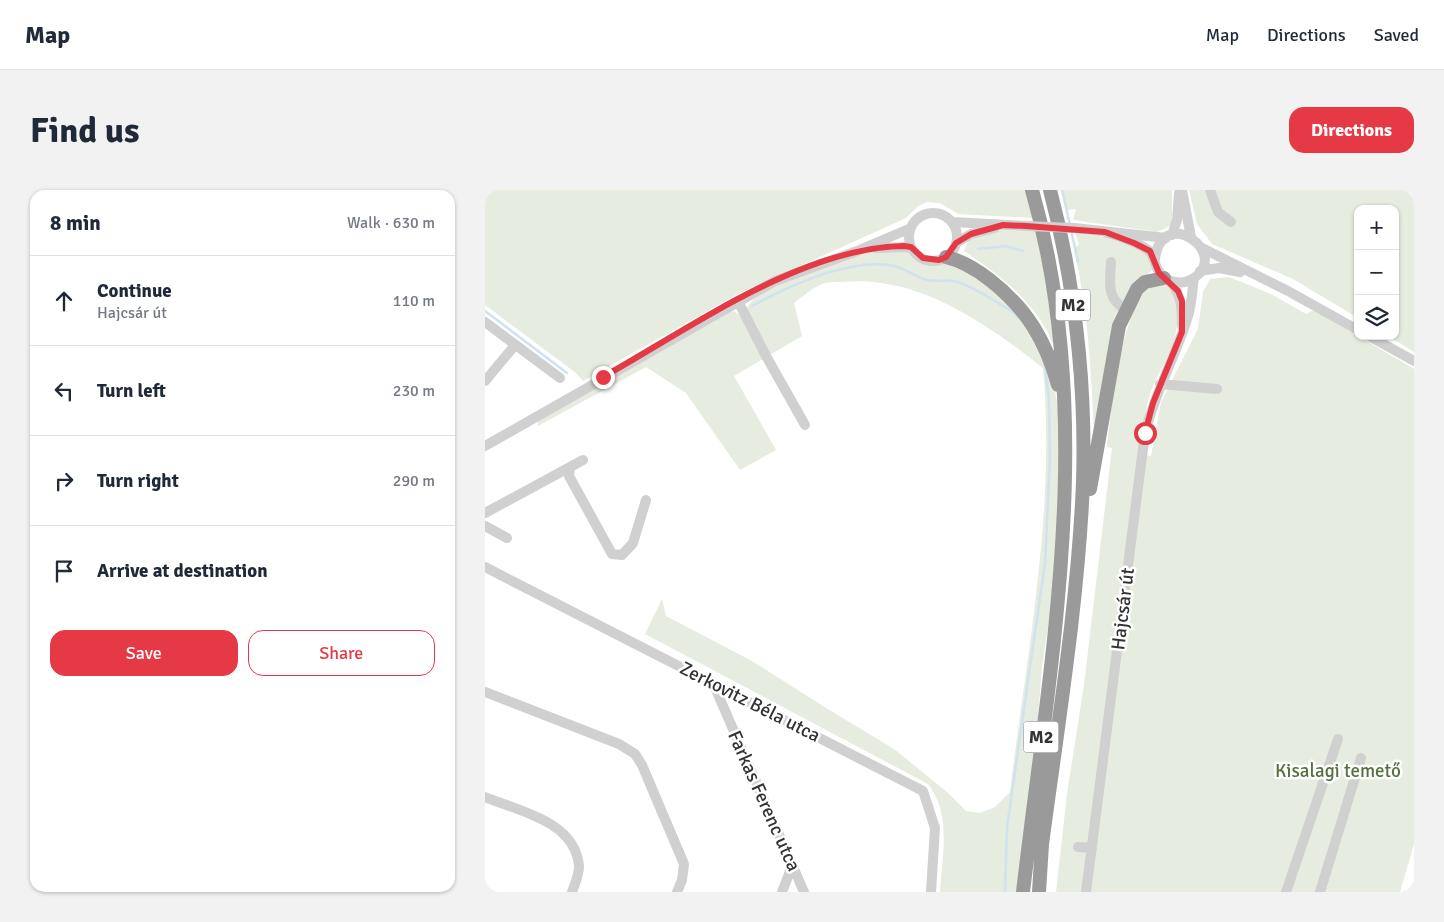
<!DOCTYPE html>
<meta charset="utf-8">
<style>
:root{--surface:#fff;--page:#f2f2f3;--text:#1f2937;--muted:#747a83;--line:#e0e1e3;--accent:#e63946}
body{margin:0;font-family:Signika,sans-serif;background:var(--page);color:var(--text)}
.controls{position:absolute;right:15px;top:15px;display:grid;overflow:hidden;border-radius:10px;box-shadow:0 1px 4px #0004}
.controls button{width:45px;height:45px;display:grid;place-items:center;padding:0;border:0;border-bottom:1px solid var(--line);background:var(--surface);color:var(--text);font:25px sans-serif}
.stop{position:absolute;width:15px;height:15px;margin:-11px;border:4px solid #e63946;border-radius:50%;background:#fff}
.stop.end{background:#e63946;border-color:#fff;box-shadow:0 1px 5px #0008}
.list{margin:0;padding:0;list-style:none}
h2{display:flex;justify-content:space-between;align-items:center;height:65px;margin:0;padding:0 20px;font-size:21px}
h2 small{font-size:16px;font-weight:400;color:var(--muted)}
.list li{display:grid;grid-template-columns:32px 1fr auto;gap:15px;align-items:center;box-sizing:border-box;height:90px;padding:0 20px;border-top:1px solid var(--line)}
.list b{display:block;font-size:19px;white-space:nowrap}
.list p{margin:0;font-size:16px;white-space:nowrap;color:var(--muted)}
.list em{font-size:16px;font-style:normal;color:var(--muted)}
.actions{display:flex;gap:10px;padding:15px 20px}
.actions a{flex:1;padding:11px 0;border:1px solid var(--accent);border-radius:15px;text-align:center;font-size:18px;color:var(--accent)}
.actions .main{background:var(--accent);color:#fff}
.icon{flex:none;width:28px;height:28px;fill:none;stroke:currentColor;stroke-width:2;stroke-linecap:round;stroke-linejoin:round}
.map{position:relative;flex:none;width:929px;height:702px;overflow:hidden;border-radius:15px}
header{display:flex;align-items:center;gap:30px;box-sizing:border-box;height:70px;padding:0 25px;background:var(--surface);border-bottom:1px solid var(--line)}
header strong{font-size:24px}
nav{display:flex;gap:28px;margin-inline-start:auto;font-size:18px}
.intro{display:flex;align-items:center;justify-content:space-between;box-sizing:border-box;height:120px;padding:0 30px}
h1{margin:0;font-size:35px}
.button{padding:12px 22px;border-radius:15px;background:var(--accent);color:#fff;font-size:18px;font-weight:700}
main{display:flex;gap:30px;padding:0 30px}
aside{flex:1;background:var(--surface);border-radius:15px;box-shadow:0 1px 4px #0004}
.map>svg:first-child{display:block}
.green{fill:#e6ecdf}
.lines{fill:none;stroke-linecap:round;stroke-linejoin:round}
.stream{stroke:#cfe2ee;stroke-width:2.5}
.minor{stroke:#d0d0d0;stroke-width:10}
.highway{stroke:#9a9a9a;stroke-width:14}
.minor-bridge{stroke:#d0d0d0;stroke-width:10}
.route{stroke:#e63946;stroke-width:6}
.labels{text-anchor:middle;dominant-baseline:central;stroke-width:5;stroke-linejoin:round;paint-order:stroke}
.shield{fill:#fff;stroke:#707070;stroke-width:1}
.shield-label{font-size:18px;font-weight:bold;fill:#333}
.street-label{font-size:19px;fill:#333;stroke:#fff}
.park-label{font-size:19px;fill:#56703f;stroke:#fff}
</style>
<header>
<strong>Map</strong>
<nav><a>Map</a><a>Directions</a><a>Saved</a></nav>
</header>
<div class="intro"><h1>Find us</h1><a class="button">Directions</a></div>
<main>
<aside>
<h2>8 min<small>Walk · 630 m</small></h2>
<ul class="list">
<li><svg class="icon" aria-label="ahead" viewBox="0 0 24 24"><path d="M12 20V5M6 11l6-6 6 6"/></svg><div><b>Continue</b><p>Hajcsár út</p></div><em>110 m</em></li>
<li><svg class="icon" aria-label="left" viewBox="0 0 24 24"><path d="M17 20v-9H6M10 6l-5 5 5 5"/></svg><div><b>Turn left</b></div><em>230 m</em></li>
<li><svg class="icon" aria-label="right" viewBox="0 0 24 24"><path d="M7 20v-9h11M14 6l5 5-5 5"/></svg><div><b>Turn right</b></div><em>290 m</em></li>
<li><svg class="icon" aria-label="arrive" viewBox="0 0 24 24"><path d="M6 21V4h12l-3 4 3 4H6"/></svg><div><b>Arrive at destination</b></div></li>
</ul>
<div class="actions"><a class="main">Save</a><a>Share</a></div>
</aside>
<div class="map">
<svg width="929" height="702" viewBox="0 0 929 702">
<rect width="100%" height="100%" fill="#fff"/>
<path class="green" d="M0 0H540L548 28 473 24 455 13 442 12 433 16 421 28 251 105 98 191 91 183 0 115Z
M578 0H687V30L685 36 672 42 588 30 591 19 582 20Z
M704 0H929V162L903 146H910V19H873V128L808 89 727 54 712 34Z
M516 40 551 41 557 63 573 170C569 159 566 147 560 137 541 105 510 82 479 61L484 49Z
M590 43 620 47 665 63 668 79 647 100 609 242C606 180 603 120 589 59L594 54Z
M420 59 440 74H475L540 125 568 190 576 235 570 390 557 477 550 564 535 702H455C457 667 467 624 443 594L160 444 177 409 181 426 267 471 341 518 409 559 462 602 481 621 495 623 510 617 525 602C542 461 571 320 558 178 501 133 432 84 356 92 350 92 343 92 337 94 328 97 317 107 309 113L317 146 249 186 291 260 255 280 201 203 161 177 53 236V231L245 122 249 121 253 124 262 119C266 97 370 64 393 60 402 59 411 60 420 59Z
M744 87 786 104 821 124 829 120 929 179V654L915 702H571L582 604 599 495 627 258 622 257C625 229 638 99 671 95 678 94 684 94 688 100 692 105 692 112 692 118 695 159 676 171 664 207 659 225 657 245 654 264L666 266 676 212 713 139 718 102 725 89Z"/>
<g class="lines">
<path class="stream" d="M577 0 585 35
M586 40 593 72
M493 59 520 56 538 61
M267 116C304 96 361 70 404 75 417 76 427 85 439 89 448 93 460 89 469 91 487 95 510 112 527 121L534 128
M0 121 82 183
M520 702 522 637 560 373 565 268 564 210 560 176"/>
<path class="minor" d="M697 0 706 47
M725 0 733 22 746 32
M424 47a24 24 0 1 1 48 0a24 24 0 1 1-48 0Z
M467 32 541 36
M589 38 681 48
M620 42C634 47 651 51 663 60 669 65 669 73 673 80 680 93 697 96 709 88 746 63 677 14 670 69
M687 45 692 30 694 3
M471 53 486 44 510 38
M391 58 426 57
M717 58 803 101 873 140
M626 72C625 91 621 110 641 119
M715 81 734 78 755 82
M685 91C697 106 697 118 697 136
M253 111 281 166 320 235
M0 132 75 188
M884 146 929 171
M0 191 30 155
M675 194 732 199
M0 256 290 91 372 61 426 38
M85 277 84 286 127 364 137 365 148 353 161 310
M0 323 98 270
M0 336 22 348
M0 377 438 601 450 638 446 702
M228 493 319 702
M0 502 134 554 150 564 157 575 199 674 197 690 192 702
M0 607C34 621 90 631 94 676 94 685 90 694 87 702
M593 657 607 658
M297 702 307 676
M601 702 660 243C670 202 691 166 703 126 707 114 707 100 709 88
M801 702 853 549
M835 702 876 568"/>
<path class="highway" d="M461 67C478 71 491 79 505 90 542 119 561 151 573 195
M605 299 634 136 652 99 660 92 679 88
M538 702C565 471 613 229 547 0
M554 702 557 654C573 534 593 413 598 293 601 195 590 95 565 0"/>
<path class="minor-bridge" d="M541 36 589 38"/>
</g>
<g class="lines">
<path class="route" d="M118 187C205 138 318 57 419 56L426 57 438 68 454 70 461 67 471 53 486 44 518 35 541 36 620 42 649 53 665 61 674 83 693 101 697 111V142L668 213 660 243"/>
</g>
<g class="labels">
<g class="shield">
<rect x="570.5" y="99.5" width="35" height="31" rx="4"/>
<rect x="538.5" y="531.5" width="35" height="31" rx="4"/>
</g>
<g class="shield-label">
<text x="588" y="115">M2</text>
<text x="556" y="547">M2</text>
</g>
<g class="street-label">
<text transform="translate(638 419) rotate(-83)">Hajcsár út</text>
<text transform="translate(265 512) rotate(27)">Zerkovitz Béla utca</text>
<text transform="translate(279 611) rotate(66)">Farkas Ferenc utca</text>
</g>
<g class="park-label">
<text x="853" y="581">Kisalagi temető</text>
</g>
</g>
</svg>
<div class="controls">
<button>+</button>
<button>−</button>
<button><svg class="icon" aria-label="layers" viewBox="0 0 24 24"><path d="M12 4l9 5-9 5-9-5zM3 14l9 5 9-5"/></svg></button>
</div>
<div class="stop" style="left:660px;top:243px"></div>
<div class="stop end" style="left:118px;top:187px"></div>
</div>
</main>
